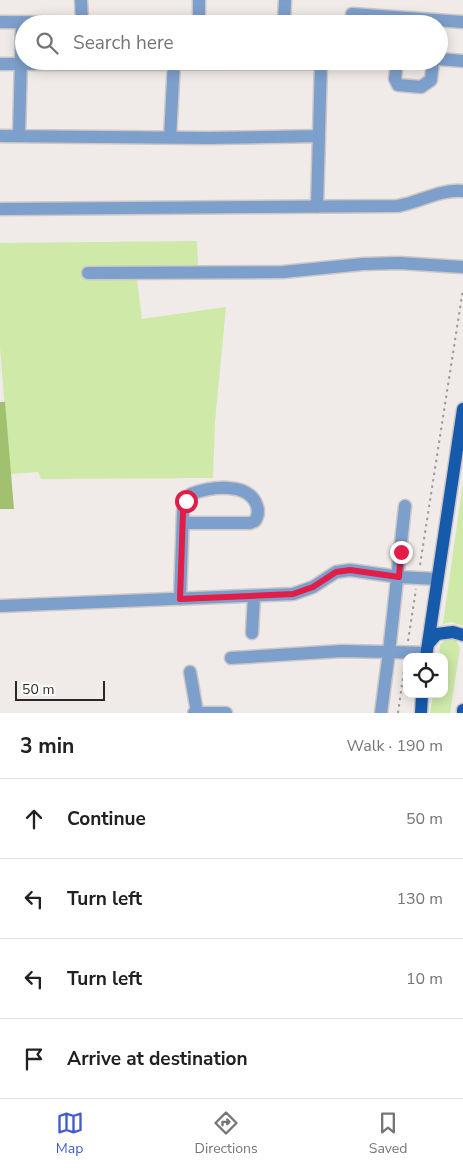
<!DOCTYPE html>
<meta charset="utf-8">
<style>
:root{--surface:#fff;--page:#f6f6f6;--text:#202124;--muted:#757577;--line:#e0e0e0;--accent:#405bce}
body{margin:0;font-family:"Nunito Sans",sans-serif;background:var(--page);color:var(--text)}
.controls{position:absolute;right:15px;bottom:15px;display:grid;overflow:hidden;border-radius:10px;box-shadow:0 2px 12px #0003}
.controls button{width:45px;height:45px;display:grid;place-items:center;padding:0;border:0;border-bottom:1px solid var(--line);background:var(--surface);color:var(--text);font:25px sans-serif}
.scale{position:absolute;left:15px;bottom:12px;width:90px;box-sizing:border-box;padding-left:5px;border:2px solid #2b2928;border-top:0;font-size:14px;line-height:18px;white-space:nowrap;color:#2b2928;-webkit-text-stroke:4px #fff;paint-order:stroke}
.stop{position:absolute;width:15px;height:15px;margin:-11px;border:4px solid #e11d48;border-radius:50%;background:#fff}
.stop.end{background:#e11d48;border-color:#fff;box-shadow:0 1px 5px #0008}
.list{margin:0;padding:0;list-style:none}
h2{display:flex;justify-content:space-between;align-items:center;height:65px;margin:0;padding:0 20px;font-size:21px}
h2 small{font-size:16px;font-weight:400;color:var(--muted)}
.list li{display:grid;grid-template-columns:32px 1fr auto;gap:15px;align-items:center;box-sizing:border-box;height:80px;padding:0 20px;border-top:1px solid var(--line)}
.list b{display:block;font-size:19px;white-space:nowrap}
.list em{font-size:16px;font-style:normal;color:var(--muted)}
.icon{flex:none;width:28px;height:28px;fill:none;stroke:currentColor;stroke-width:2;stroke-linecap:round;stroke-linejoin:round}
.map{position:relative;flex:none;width:463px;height:713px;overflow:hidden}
.search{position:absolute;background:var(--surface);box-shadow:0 2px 12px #0003;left:15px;right:15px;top:15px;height:55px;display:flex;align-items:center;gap:12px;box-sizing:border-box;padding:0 18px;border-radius:28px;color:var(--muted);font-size:19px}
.sheet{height:385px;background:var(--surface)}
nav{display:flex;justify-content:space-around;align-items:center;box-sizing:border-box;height:70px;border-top:1px solid var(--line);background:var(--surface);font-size:14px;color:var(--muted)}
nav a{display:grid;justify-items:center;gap:2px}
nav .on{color:var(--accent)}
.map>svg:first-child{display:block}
.green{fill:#cee9a8}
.forest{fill:#a1c171}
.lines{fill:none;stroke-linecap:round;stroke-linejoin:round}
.minor-casing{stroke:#cdc8c5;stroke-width:15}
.major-casing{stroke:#cdc8c5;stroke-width:15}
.path{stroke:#9d9997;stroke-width:2;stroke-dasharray:2.5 4;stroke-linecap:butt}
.minor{stroke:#7d9fcc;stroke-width:12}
.major{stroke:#165aab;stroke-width:12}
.route{stroke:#e11d48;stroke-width:6}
</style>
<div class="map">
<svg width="463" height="713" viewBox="0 0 463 713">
<rect width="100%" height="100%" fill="#f0ebe8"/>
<path class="green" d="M197 241 198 266 137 279 142 319 226 307 215 422 213 478 41 479 38 472 10 474 0 347V243Z
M463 482V626L452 622 443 624Z
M455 638 460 649 450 713H430L433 694H444V657H439L440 645 446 639Z"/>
<path class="forest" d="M0 402H5L14 509H0Z"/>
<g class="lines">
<defs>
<path id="minor" d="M81 0 82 23
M352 14 463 22
M0 22 271 24
M199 23V0
M284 24 285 0
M439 59 463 61
M397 61 395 79 398 85 421 87 431 80 433 61
M0 64 321 63
M19 135 22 22
M0 136 209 138 319 136
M170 138 174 61
M317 207 321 61
M0 209 398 206C420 202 440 189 463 191
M88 273 283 272 363 264 399 263 463 267
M180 599 183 512 186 501 191 494C210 487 249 481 257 506 259 512 258 516 255 521L250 523H183
M0 606 293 594 313 587 336 572 350 570 399 577 437 579
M252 633 254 596
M231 658 342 651 389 652 405 506
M190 672 197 712
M194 713H226
M381 713 389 652 426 653"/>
<path id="major" d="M428 644 437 634 453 632 463 635
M426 657 463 409
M421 713 422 694
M463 713V710"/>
</defs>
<use href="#minor" class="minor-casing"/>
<use href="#major" class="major-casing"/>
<path class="path" d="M420 565 463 289
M408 641 416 589
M398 713 405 663"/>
<use href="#minor" class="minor"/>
<use href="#major" class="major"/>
</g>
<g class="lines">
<path class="route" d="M186 501 183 512 180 599 293 594 313 587 336 572 350 570 399 577 401 552"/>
</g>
</svg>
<div class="controls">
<button><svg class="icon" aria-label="locate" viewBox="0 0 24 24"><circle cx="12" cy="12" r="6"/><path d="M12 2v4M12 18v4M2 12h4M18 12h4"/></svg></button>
</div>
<div class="scale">50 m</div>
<div class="stop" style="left:186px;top:501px"></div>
<div class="stop end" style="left:401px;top:552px"></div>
<div class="search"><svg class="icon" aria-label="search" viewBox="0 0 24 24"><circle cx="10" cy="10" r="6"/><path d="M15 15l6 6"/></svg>Search here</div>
</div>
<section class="sheet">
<h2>3 min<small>Walk · 190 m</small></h2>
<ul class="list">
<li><svg class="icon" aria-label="ahead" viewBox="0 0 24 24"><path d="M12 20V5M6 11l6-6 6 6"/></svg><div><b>Continue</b></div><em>50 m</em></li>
<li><svg class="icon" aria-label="left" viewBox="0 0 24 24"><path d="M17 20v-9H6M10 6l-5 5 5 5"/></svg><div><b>Turn left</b></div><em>130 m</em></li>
<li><svg class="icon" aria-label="left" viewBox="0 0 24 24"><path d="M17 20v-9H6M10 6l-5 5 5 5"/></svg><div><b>Turn left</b></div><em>10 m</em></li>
<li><svg class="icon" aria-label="arrive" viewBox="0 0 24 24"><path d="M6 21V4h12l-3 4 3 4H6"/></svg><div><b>Arrive at destination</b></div></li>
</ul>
</section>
<nav>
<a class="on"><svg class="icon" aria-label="map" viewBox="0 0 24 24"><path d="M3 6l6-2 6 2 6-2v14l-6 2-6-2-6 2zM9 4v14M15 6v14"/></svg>Map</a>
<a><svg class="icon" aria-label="directions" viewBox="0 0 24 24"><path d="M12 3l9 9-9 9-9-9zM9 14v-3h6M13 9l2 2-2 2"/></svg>Directions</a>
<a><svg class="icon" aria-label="saved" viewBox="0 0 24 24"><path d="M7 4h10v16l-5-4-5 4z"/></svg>Saved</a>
</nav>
